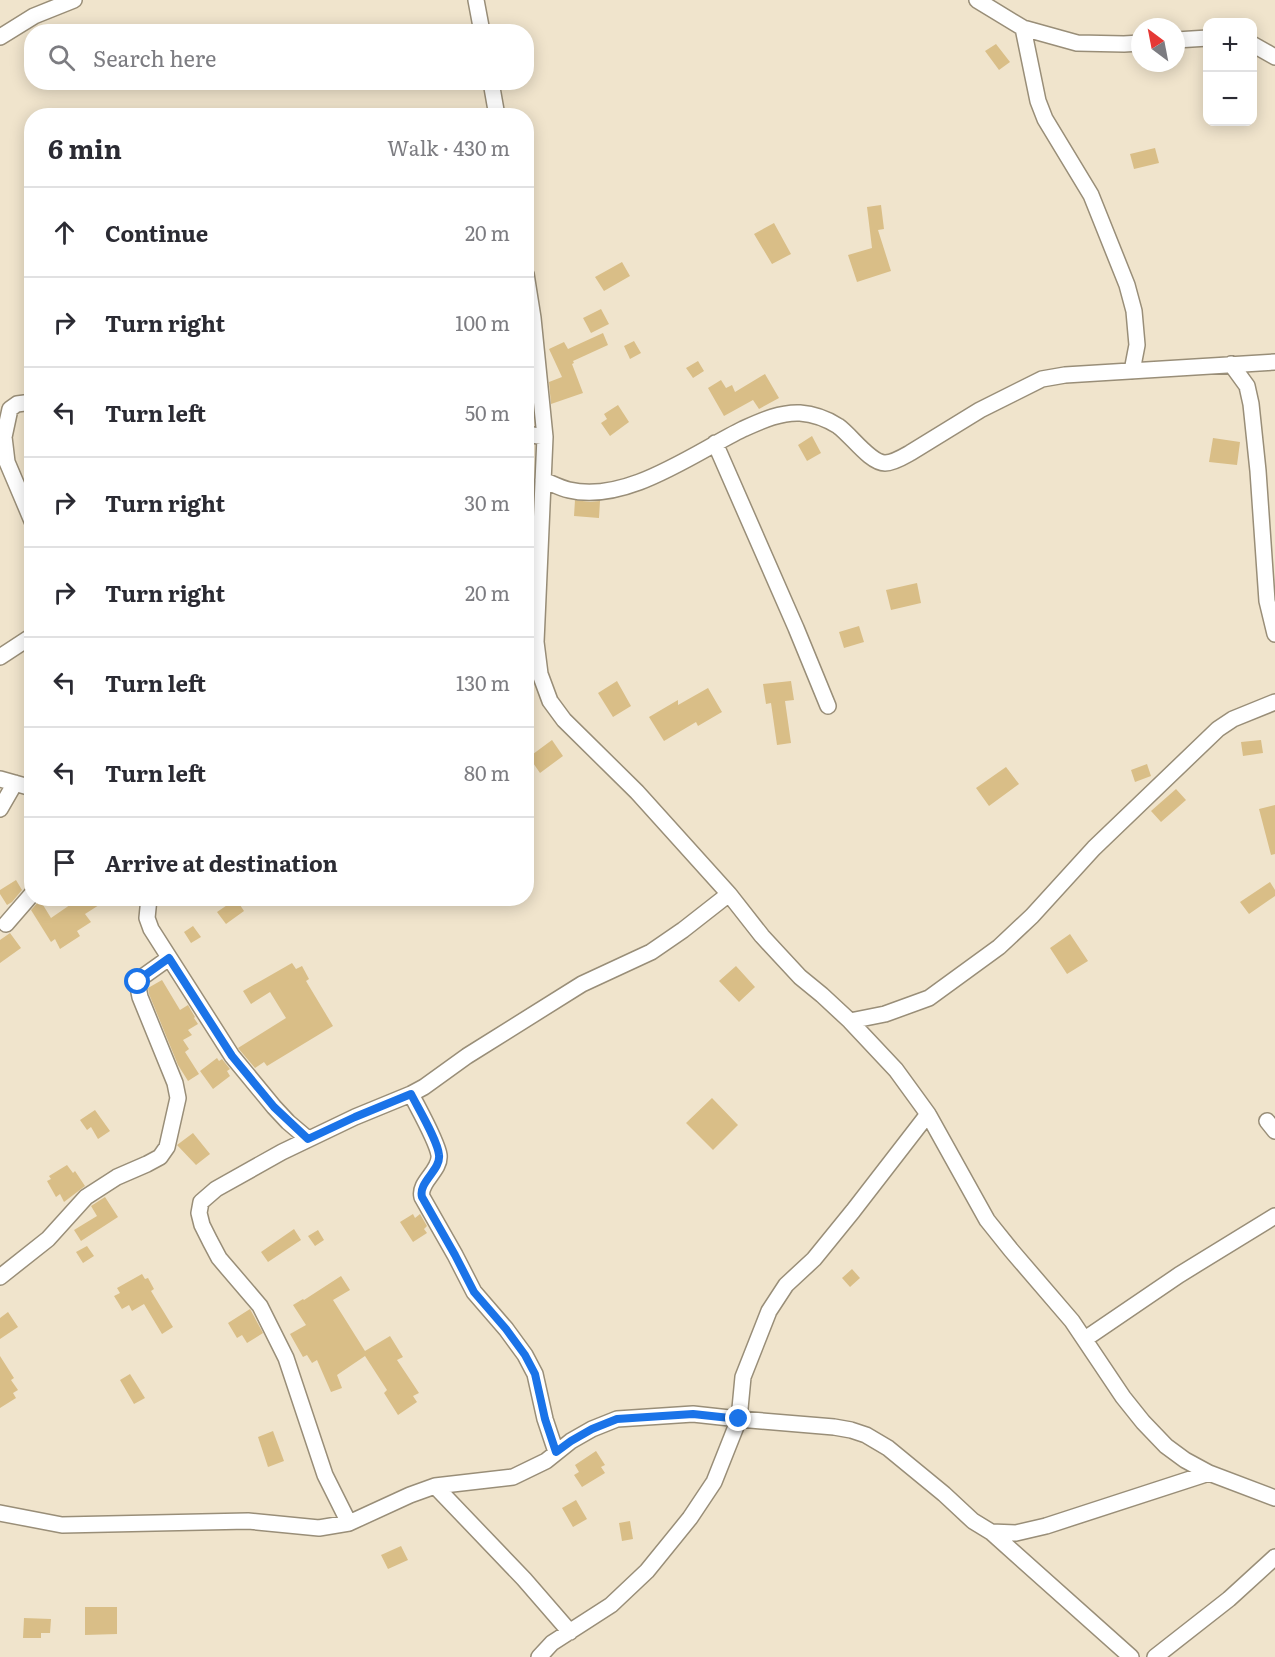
<!DOCTYPE html>
<meta charset="utf-8">
<style>
:root{--surface:#fff;--page:#f7f7f7;--text:#2b2b33;--muted:#7c7c81;--line:#e1e1e2}
body{margin:0;font-family:Literata,serif;background:var(--page);color:var(--text)}
.controls{position:absolute;right:18px;top:18px;display:grid;overflow:hidden;border-radius:12px;box-shadow:0 3px 15px #0003}
.controls button{width:54px;height:54px;display:grid;place-items:center;padding:0;border:0;border-bottom:2px solid var(--line);background:var(--surface);color:var(--text);font:30px sans-serif}
.compass{position:absolute;left:1131px;top:18px;width:54px;height:54px;border-radius:50%;background:var(--surface);box-shadow:0 3px 15px #0003;rotate:328deg}
.stop{position:absolute;width:18px;height:18px;margin:-14px;border:4px solid #1a73e8;border-radius:50%;background:#fff}
.stop.end{background:#1a73e8;border-color:#fff;box-shadow:0 2px 6px #0008}
.list{margin:0;padding:0;list-style:none}
h2{display:flex;justify-content:space-between;align-items:center;height:78px;margin:0;padding:0 24px;font-size:26px}
h2 small{font-size:20px;font-weight:400;color:var(--muted)}
.list li{display:grid;grid-template-columns:39px 1fr auto;gap:18px;align-items:center;box-sizing:border-box;height:90px;padding:0 24px;border-top:2px solid var(--line)}
.list b{display:block;font-size:22px;white-space:nowrap}
.list em{font-size:20px;font-style:normal;color:var(--muted)}
.icon{flex:none;width:33px;height:33px;fill:none;stroke:currentColor;stroke-width:2;stroke-linecap:round;stroke-linejoin:round}
.map{position:relative;flex:none;width:1275px;height:1657px;overflow:hidden}
.search{position:absolute;background:var(--surface);box-shadow:0 3px 15px #0003;left:24px;top:24px;width:510px;height:66px;display:flex;align-items:center;gap:15px;box-sizing:border-box;padding:0 21px;border-radius:24px;color:var(--muted);font-size:22px}
.panel{position:absolute;background:var(--surface);box-shadow:0 3px 15px #0003;left:24px;top:108px;width:510px;height:798px;border-radius:24px}
.map>svg:first-child{display:block}
.building{fill:#d9be87}
.lines{fill:none;stroke-linecap:round;stroke-linejoin:round}
.minor-casing{stroke:#998e78;stroke-width:18}
.minor{stroke:#fff;stroke-width:15}
.route{stroke:#1a73e8;stroke-width:8}
</style>
<div class="map">
<svg width="1275" height="1657" viewBox="0 0 1275 1657">
<rect width="100%" height="100%" fill="#f0e4cc"/>
<path class="building" d="M996 44 1010 62 999 70 985 51Z
M1155 148 1159 163 1134 169 1130 154Z
M881 205 884 229 878 230 891 271 857 282 848 255 872 248 867 207Z
M774 223 791 254 772 264 754 234Z
M622 262 630 276 604 291 595 277Z
M601 309 609 324 591 333 583 318Z
M603 333 608 345 573 361 574 363 572 364 583 393 551 404 549 382 562 377 549 349 564 342 568 349Z
M634 341 641 353 630 359 624 346Z
M698 361 704 371 693 378 686 368Z
M765 374 779 398 759 409 753 400 724 416 708 388 721 380 726 388 732 385 735 392Z
M618 405 629 422 610 436 601 423 607 419 604 414Z
M812 436 821 453 807 461 798 445Z
M1213 438 1240 442 1237 465 1209 462Z
M575 500 590 502 600 501 599 518 574 516Z
M917 583 921 603 891 610 886 590Z
M859 626 864 642 844 648 839 632Z
M617 681 631 706 613 717 598 693Z
M791 681 794 700 785 701 791 743 777 745 771 703 766 704 763 684Z
M708 688 722 712 698 726 696 722 664 741 649 717 678 700V705Z
M552 740 563 756 540 773 529 757Z
M1261 740 1263 753 1243 756 1241 742Z
M1147 764 1151 776 1135 782 1131 770Z
M1006 767 1019 784 989 806 976 788Z
M1176 789 1186 800 1161 822 1151 811Z
M1275 805V854L1271 855 1259 809Z
M16 880 22 890 12 902 7 905 0 894V890Z
M1270 882 1275 890V896L1249 914 1240 902Z
M80 898H110L85 914 91 922 77 931 80 936 60 949 55 939 51 942 31 910 40 900 51 918Z
M236 899 244 911 226 924 217 912Z
M193 926 201 937 191 943 184 932Z
M10 933 21 948 0 963V940Z
M1070 934 1088 961 1067 974 1050 948Z
M292 963 296 969 302 966 309 979 306 981 333 1026 267 1066 264 1062 255 1068 238 1048 286 1018 270 992 251 1004 243 991Z
M736 966 755 987 739 1002 719 981Z
M162 980 180 1010 188 1005 195 1017 194 1018 198 1024 188 1030 192 1035 183 1040 189 1049 185 1052 199 1074 188 1081 178 1065 149 994 148 988Z
M217 1058 219 1061 222 1059 230 1069 227 1071 230 1076 213 1089 200 1071Z
M712 1098 738 1125 713 1150 686 1123Z
M95 1110 110 1131 98 1139 91 1127 87 1130 80 1120Z
M193 1133 210 1154 196 1165 177 1145Z
M67 1165 73 1173 75 1171 85 1186 64 1202 60 1194 56 1197 47 1181 51 1179 49 1176Z
M105 1197 118 1217 81 1241 74 1230 97 1216 91 1206Z
M413 1214 415 1218 420 1214 427 1226 424 1229 427 1233 413 1242 400 1222Z
M294 1229 301 1240 268 1262 261 1252Z
M318 1230 324 1240 315 1246 308 1236Z
M87 1246 94 1256 83 1263 76 1252Z
M852 1269 860 1278 850 1287 842 1278Z
M142 1274 145 1279 148 1278 154 1289 151 1291 173 1327 162 1334 144 1304 132 1311 129 1305 122 1309 114 1296 120 1293 117 1288Z
M341 1276 350 1290 333 1300 365 1351 390 1336 403 1357 397 1360 419 1393 413 1396 417 1402 398 1415 384 1393 387 1390 365 1356 337 1375 342 1388 331 1392 317 1360 312 1363 307 1355 303 1357 290 1334 306 1325 293 1305 303 1299 304 1300Z
M250 1309 263 1333 247 1343 242 1335 237 1338 228 1323Z
M8 1312 18 1327 0 1339V1318Z
M0 1356 14 1378 11 1380 18 1390 13 1393 16 1398 0 1408Z
M130 1374 145 1398 134 1404 120 1380Z
M273 1431 284 1461 268 1467 258 1437Z
M596 1451 605 1465 601 1467 605 1473 582 1487 574 1475 579 1472 575 1465Z
M576 1500 587 1519 573 1527 562 1508Z
M630 1521 633 1539 622 1541 619 1523Z
M401 1546 408 1560 388 1569 381 1555Z
M85 1607H117V1634L85 1635Z
M24 1618 51 1619 50 1633H41V1638H23Z"/>
<g class="lines">
<defs>
<path id="minor" d="M476 0 482 32
M977 0 1023 28 1077 43 1124 44 1140 43
M1023 28 1038 101 1045 119 1091 195 1127 285 1134 311 1137 345 1132 371
M0 37 34 16 74 0
M1176 40 1208 38
M1252 44 1275 57
M491 82 497 116
M526 274 533 318 545 437 536 642 540 674 550 701 564 720 637 792 729 894 762 936 800 977 822 995 850 1021 896 1070 928 1114 987 1220 1011 1250 1072 1321 1123 1397 1143 1422 1166 1446 1185 1460 1209 1473 1275 1498
M1231 364 1247 386 1251 404 1258 471 1267 601 1275 634
M32 402 17 404 10 409 4 437 7 462 32 521
M526 434 545 437
M715 443 796 628 828 706
M543 480C551 483 560 488 569 490 626 504 694 453 743 429 761 421 780 412 800 413 813 414 827 419 838 426 851 435 870 463 885 463 893 463 903 457 910 453L980 410 1042 379 1065 375 1275 362
M0 657 32 636
M0 779 32 788
M0 809 15 783
M149 898 147 918 151 929 232 1056 274 1107 288 1122 308 1139
M6 924 32 894
M850 1021 885 1014 929 998 999 947 1032 916 1094 848 1218 729 1233 719 1275 702
M411 1094C418 1108 437 1141 439 1155 441 1171 418 1182 422 1197L455 1255 474 1292 506 1329 525 1355 535 1374 545 1419 556 1452
M1267 1121 1275 1131
M0 1277 48 1239 86 1197 117 1177 147 1164 160 1157 167 1147 178 1098 175 1083 140 997 138 987 141 978 169 958
M1085 1339 1179 1275 1275 1216
M435 1486 524 1579 570 1632
M0 1513 62 1525 248 1521 319 1528 349 1523 410 1495 435 1486 513 1477 546 1461 571 1441 592 1429 617 1419 693 1414 739 1419 834 1427 851 1430 866 1435 888 1448 944 1494 973 1521 991 1532 1016 1533 1046 1526 1209 1473
M349 1523 325 1475 286 1358 260 1306 219 1258 210 1241 202 1225 199 1213 201 1202 216 1189 282 1152 355 1117 411 1094 424 1087 467 1056 582 984 651 952 683 930 729 894
M991 1532 1131 1657
M539 1657 552 1643 611 1605 647 1571 690 1518 714 1482 739 1419 743 1377 769 1311 786 1285 814 1259 853 1211 928 1114
M1155 1657 1229 1599 1275 1557"/>
</defs>
<use href="#minor" class="minor-casing"/>
<use href="#minor" class="minor"/>
</g>
<g class="lines">
<path class="route" d="M138 982 141 978 169 958 232 1056 274 1107 308 1139 355 1117 411 1094C418 1108 438 1141 439 1155 441 1170 418 1182 422 1197L455 1255 474 1292 506 1329 525 1355 535 1374 545 1419 556 1452 571 1441 592 1429 617 1419 693 1414 739 1419"/>
</g>
</svg>
<div class="controls">
<button>+</button>
<button>−</button>
</div>
<svg class="compass" viewBox="-18 -18 36 36"><path d="M0-13l5 13h-10z" fill="#e53935"/><path d="M0 13l5-13h-10z" fill="#7c7c81"/></svg>
<div class="stop" style="left:138px;top:982px"></div>
<div class="stop end" style="left:739px;top:1419px"></div>
<div class="search"><svg class="icon" aria-label="search" viewBox="0 0 24 24"><circle cx="10" cy="10" r="6"/><path d="M15 15l6 6"/></svg>Search here</div>
<section class="panel">
<h2>6 min<small>Walk · 430 m</small></h2>
<ul class="list">
<li><svg class="icon" aria-label="ahead" viewBox="0 0 24 24"><path d="M12 20V5M6 11l6-6 6 6"/></svg><div><b>Continue</b></div><em>20 m</em></li>
<li><svg class="icon" aria-label="right" viewBox="0 0 24 24"><path d="M7 20v-9h11M14 6l5 5-5 5"/></svg><div><b>Turn right</b></div><em>100 m</em></li>
<li><svg class="icon" aria-label="left" viewBox="0 0 24 24"><path d="M17 20v-9H6M10 6l-5 5 5 5"/></svg><div><b>Turn left</b></div><em>50 m</em></li>
<li><svg class="icon" aria-label="right" viewBox="0 0 24 24"><path d="M7 20v-9h11M14 6l5 5-5 5"/></svg><div><b>Turn right</b></div><em>30 m</em></li>
<li><svg class="icon" aria-label="right" viewBox="0 0 24 24"><path d="M7 20v-9h11M14 6l5 5-5 5"/></svg><div><b>Turn right</b></div><em>20 m</em></li>
<li><svg class="icon" aria-label="left" viewBox="0 0 24 24"><path d="M17 20v-9H6M10 6l-5 5 5 5"/></svg><div><b>Turn left</b></div><em>130 m</em></li>
<li><svg class="icon" aria-label="left" viewBox="0 0 24 24"><path d="M17 20v-9H6M10 6l-5 5 5 5"/></svg><div><b>Turn left</b></div><em>80 m</em></li>
<li><svg class="icon" aria-label="arrive" viewBox="0 0 24 24"><path d="M6 21V4h12l-3 4 3 4H6"/></svg><div><b>Arrive at destination</b></div></li>
</ul>
</section>
</div>
